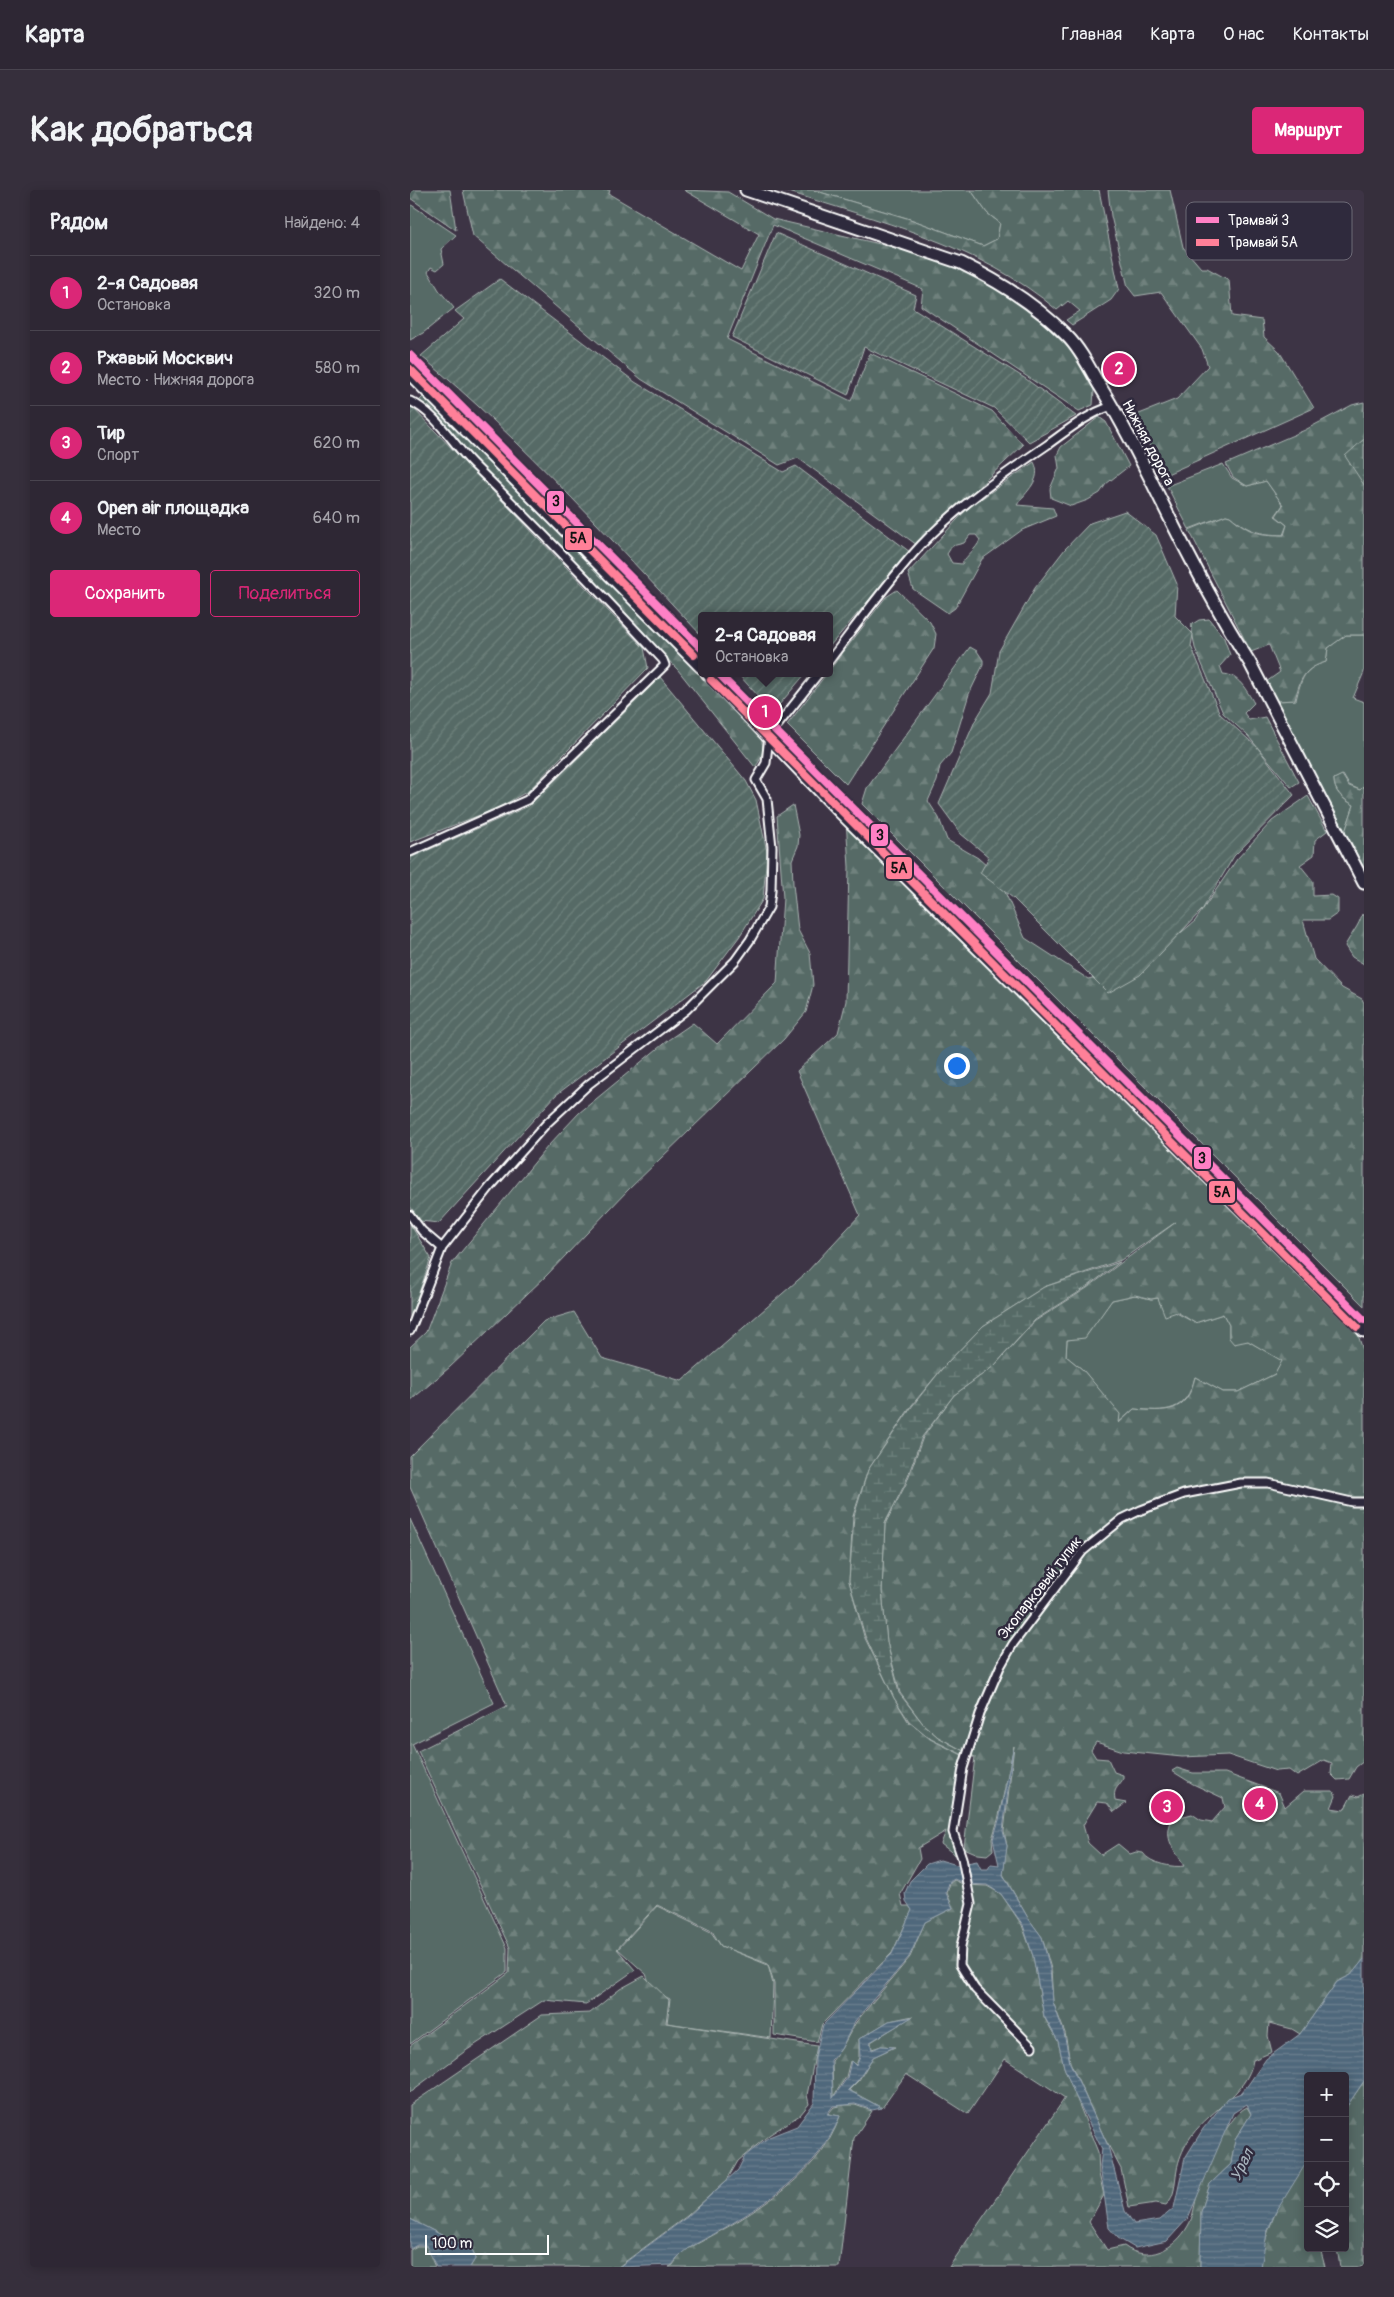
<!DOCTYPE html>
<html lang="ru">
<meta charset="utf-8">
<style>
:root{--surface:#2e2734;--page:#362f3c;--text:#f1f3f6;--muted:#a7a5ac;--line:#49444f;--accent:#db2777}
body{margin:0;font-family:Pangolin,sans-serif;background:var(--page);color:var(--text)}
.controls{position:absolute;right:15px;bottom:15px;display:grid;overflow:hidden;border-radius:5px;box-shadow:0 2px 12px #0003}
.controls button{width:45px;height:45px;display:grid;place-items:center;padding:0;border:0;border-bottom:1px solid var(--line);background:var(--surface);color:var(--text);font:25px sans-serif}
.scale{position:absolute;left:15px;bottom:12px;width:124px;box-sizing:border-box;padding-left:5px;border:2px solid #fff;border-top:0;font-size:14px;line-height:18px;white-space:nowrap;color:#fff;-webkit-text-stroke:4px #2f2a3d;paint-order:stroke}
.you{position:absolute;left:546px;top:875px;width:18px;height:18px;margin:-12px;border:4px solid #fff;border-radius:50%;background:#1a73e8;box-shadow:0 0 0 8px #1a73e833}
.badge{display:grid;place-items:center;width:32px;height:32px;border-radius:50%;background:var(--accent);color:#fff;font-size:16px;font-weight:700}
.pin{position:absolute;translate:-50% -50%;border:2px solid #fff;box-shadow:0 1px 5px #0006}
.popup{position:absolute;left:288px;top:422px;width:135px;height:65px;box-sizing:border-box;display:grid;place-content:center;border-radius:5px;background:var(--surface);filter:drop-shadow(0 1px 4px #0005);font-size:16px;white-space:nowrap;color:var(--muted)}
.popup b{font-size:19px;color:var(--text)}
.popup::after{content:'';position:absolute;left:50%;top:100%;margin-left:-10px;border:10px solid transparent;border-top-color:var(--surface)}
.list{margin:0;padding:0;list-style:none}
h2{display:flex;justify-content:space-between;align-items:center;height:65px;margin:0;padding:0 20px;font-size:21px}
h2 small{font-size:16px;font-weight:400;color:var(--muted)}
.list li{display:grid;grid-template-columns:32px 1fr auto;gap:15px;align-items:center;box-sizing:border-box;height:75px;padding:0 20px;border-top:1px solid var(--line)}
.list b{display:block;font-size:19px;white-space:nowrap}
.list p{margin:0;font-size:16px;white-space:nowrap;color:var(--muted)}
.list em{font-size:16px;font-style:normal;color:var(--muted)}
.actions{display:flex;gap:10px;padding:15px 20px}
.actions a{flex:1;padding:11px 0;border:1px solid var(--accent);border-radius:5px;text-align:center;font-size:18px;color:var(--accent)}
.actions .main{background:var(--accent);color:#fff}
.icon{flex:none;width:28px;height:28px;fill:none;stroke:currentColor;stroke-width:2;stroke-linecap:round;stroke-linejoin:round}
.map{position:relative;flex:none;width:954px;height:2077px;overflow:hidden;border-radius:5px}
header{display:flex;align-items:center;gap:30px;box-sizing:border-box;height:70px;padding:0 25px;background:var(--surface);border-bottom:1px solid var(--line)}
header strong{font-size:24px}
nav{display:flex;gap:28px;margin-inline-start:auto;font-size:18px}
.intro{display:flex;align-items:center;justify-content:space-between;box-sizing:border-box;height:120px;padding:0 30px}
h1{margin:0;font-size:35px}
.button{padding:12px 22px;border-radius:5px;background:var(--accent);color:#fff;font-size:18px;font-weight:700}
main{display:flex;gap:30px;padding:0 30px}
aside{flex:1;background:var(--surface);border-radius:5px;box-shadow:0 2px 12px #0003}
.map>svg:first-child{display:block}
.grass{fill:#566b66;stroke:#aab5b2}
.forest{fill:url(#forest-firs);stroke:#aab5b2;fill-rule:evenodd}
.wetland{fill:url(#wetland-marsh);stroke:#aab5b2}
.garden{fill:url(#garden-furrows);stroke:#aab5b2}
.water{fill:url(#water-rules);stroke:#96a4b0}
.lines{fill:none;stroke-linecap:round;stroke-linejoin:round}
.street-casing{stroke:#fff;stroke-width:11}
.primary-casing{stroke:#fff;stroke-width:15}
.street{stroke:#2f2a3d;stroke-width:7}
.primary{stroke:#2f2a3d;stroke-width:11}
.tram-1-casing{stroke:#2f2a3d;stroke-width:11}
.tram-2-casing{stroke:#2f2a3d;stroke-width:11}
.tram-1{stroke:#ff80c5;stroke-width:8}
.tram-2{stroke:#ff8098;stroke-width:8}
.labels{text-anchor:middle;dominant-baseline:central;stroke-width:5;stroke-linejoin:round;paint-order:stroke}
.street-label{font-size:15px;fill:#fff;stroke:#2f2a3d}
.water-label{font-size:16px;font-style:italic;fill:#a8b4bd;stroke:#2f2a3d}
.key{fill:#2f2a3d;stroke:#6d6a77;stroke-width:1}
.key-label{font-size:14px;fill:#fff}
.line-badge{stroke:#2f2a3d;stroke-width:2}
.pale-badge-label{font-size:14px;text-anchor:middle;font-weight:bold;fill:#111}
</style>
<header>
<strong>Карта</strong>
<nav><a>Главная</a><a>Карта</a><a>О нас</a><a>Контакты</a></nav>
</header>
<div class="intro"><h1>Как добраться</h1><a class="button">Маршрут</a></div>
<main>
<aside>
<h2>Рядом<small>Найдено: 4</small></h2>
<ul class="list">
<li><span class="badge">1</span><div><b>2-я Садовая</b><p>Остановка</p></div><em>320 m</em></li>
<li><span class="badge">2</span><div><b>Ржавый Москвич</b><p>Место · Нижняя дорога</p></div><em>580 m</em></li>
<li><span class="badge">3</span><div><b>Тир</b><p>Спорт</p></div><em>620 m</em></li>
<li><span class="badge">4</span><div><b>Open air площадка</b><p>Место</p></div><em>640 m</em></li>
</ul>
<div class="actions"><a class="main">Сохранить</a><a>Поделиться</a></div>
</aside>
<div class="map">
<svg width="954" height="2077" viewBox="0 0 954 2077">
<defs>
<pattern id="forest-firs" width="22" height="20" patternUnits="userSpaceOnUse" patternTransform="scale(1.25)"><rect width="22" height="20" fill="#566b66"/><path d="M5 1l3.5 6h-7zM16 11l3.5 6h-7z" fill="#6f817d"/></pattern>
<pattern id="wetland-marsh" width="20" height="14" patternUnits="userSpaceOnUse" patternTransform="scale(1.25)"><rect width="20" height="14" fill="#566b66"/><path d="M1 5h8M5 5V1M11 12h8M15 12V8" fill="none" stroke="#6f817d"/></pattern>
<pattern id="garden-furrows" width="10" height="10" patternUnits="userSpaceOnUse" patternTransform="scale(1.25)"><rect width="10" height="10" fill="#566b66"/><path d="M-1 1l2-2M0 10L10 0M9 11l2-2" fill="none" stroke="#6f817d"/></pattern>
<pattern id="water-rules" width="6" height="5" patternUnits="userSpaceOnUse" patternTransform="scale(1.25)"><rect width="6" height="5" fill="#50687b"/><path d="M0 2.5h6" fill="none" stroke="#6a7f8f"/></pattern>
</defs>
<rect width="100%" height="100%" fill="#3d3445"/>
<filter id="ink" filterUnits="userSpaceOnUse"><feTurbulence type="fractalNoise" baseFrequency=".02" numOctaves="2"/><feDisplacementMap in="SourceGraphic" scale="10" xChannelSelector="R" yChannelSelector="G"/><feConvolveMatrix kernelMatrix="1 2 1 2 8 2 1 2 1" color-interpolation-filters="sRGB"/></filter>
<g filter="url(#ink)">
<path class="grass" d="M403 0H561L577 23 590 33 587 49 573 56 500 29Z
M0 14 46 45 31 59 34 74 27 80 21 77 18 82 29 100 44 118 13 143 0 150Z
M813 274 822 288 837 296 856 291 873 315 865 326 877 335 873 345C848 344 840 342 820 326L816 325 779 339 757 296Z
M936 445H954V482L943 508 954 512V596L950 600 939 595 933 585 924 589C924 602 932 609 944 615L935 642 866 511 886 510C891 489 894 478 916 472L918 458Z
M725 1105 741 1109 749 1108 750 1114 785 1133 813 1124 819 1135V1148L838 1151 873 1171 865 1184 828 1202H813L785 1187C776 1223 756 1222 724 1219L708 1233 709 1224 673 1180 656 1166 657 1150 675 1147 702 1110Z
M0 1329 84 1513 2 1554 97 1758V1782L0 1854Z
M247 1716 301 1742 311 1756 358 1775 363 1794 361 1848 257 1833 260 1809 242 1800 236 1784 208 1759Z
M7 2056H16L25 2077H0V2060Z"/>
<path class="forest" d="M0 0H40L46 40 0 8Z
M53 0H200L199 4 331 81 349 44 274 0 318 2 363 29 508 63 549 78 581 94 615 116 660 159 684 200 683 215 669 221 511 116 513 99 363 35 317 149 441 211 460 163 582 221 613 255 507 355 388 268 369 275 231 189 63 46Z
M373 0H403L500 29 573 56 587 49 590 33 577 23 561 0H689L709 99 701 110 662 135 656 130 670 121 658 111 647 120C570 54 467 31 373 0Z
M698 0H760L773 57 791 78H797L819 90 822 126 852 130 854 147 869 161 904 218 755 285 724 226 767 209 798 176 792 159 751 102 725 106 718 97 701 26Z
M15 205 350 546C355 557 353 568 345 577L268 480 9 211Z
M954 212V445H936L918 458 916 472C894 478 890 489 885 510L866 511 856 492 870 482 859 455 841 462 779 340 816 325 820 326C840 343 848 345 874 345L877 335 866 326 873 315 856 291 837 296 823 287 816 274 895 240 942 215Z
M689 227 696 232 719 276 696 294 690 303 678 310 661 316 641 308 640 299 649 278 647 265 651 257Z
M624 272C633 290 616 301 607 315L643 318 646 326 612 340 572 369 545 418 538 423 503 399 498 383 558 318ZM560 345H566L570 350C566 360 557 364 552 374L542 373 537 364 542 356 554 353Z
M487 400 520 432 526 444 524 458 436 594 377 535 476 407Z
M799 429 814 448 820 465 810 476 813 484C829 485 836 500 844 513L834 523 839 530 855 527 889 592 881 597 838 546 813 523 785 458 781 435 789 430Z
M560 457 567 461 573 470V475L559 504 541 563 530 576 527 591 518 611 529 628 537 650 568 668 588 686 615 748 678 789 730 777 785 731 827 669 862 631 898 606 917 641 905 650 904 665 890 675 903 691V706L922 705 928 709V723L918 730H893L904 769 932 798 952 809 954 813V1116L452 614 457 598Z
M932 585 939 596 950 600 954 596V678L935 642 944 615C933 609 924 602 924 589Z
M383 615 389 645 388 656 382 670 383 694 388 740 400 763 403 795 396 822 374 849 218 1000 136 1086 40 1177 0 1211V1157L16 1142 42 1073 138 956 169 923 258 850 283 833 307 854 367 793 373 708 367 626Z
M436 629 947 1142 954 1163V1571L946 1577 939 1589 927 1590 921 1584 922 1573 914 1570 887 1586 879 1580 866 1581 818 1565 772 1567 713 1561 686 1552 681 1560 686 1568 698 1569 704 1582 713 1585V1589C707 1599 703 1598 705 1611L716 1613 704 1622 697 1613 687 1612 673 1635 678 1653 691 1665 708 1654 720 1664 726 1662 733 1663C740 1674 764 1678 775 1676 764 1659 753 1650 762 1629L782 1624 791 1630 802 1632 815 1617 813 1608 783 1594 762 1581 767 1578 783 1583H815L869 1603 875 1617 894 1601H923L926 1606 921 1618 934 1620 942 1605 948 1607 954 1604V1769L941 1785 927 1792 890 1844 882 1839 859 1833 858 1846 862 1862 843 1870C838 1905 795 1922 778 1951 773 1959 768 1971 767 1980 764 1994 766 2005 756 2015L746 2013 719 2017 711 1979 695 1949 660 1872 655 1843 643 1812 641 1779 632 1747 618 1728 593 1684 597 1656 594 1641 604 1556 588 1630 582 1649 583 1660 577 1665 568 1664 554 1658 565 1567 528 1547 514 1535 490 1503 477 1452 472 1401 475 1334 496 1294 513 1247 544 1205 584 1176 625 1131 677 1098 766 1032 711 1070 634 1097 573 1136 535 1175 502 1215 458 1280 443 1326 439 1391 454 1446 484 1508 498 1531 520 1549 556 1567 545 1653V1665L531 1654 536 1641 508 1658 510 1669 490 1704 493 1716H499L502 1720 482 1763 412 1834 407 1852 364 1845V1794L358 1774 311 1756 302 1741 247 1715 207 1759 225 1780 176 1814 134 1810 54 1862 0 1902V1856L99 1783 100 1758 8 1561 97 1516 0 1297V1266L134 1131 164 1122 192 1168 272 1191 395 1084 450 1025 387 881 428 843 436 811 439 677ZM725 1105 741 1109 748 1108 755 1126 767 1122 785 1133 813 1124 819 1135V1148L824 1154 838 1151 872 1171 865 1184 828 1202H813L785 1187C777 1224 756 1222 724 1219L709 1233 710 1224 673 1180 656 1166 657 1150 675 1148 702 1110ZM846 1598 863 1605 853 1630 836 1623Z
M952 724 954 726V774L942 767 935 756C940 745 949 737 952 724Z
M544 1690 555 1695 577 1696 591 1704 612 1735 623 1766 634 1827 648 1851 654 1877 688 1962 689 1984 694 2005 679 2032 697 2060 714 2056C738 2074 765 2059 778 2036 784 2026 784 2014 788 2003 795 1981 816 1927 837 1917L841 1924 825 1950 821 1974 800 1994 791 2022 790 2077H539L655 1908 595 1869 558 1924 496 1884 472 1918 439 1900 449 1890 463 1867 485 1857 471 1856 462 1859 461 1852 503 1826 479 1831 449 1849V1867L446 1875 440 1871 436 1887 423 1907 422 1871 431 1859 446 1832 500 1767 515 1732 543 1718 537 1703 540 1693Z
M234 1786 259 1810 256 1833 407 1856 397 1905 399 1914 390 1925 359 1945 328 1971 317 1990 277 2026 208 2077H60L65 2069 63 2061 0 2029V1915L132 1825 180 1823 210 1799Z
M954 1891V2077H930L927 2058H935V1919Z
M435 1915H445L462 1921 444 1948 429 2077H259L263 2075 272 2062C329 2031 409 1991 430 1926L418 1924 424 1917Z
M898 1970V2058H910L915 2077H851C854 2037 874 2002 898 1970Z"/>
<path class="wetland" d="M954 249V295L935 266Z
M710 1072 677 1097 625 1130 584 1176 544 1205 512 1247 495 1294 475 1333 472 1401 477 1452 489 1503 514 1535 528 1547 564 1567H557L521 1549 499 1531 484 1508 455 1446 439 1391 444 1326 458 1280 503 1215 535 1175 573 1136 634 1097Z"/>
<path class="garden" d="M366 43 506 105 503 118 616 189 666 226 619 252 584 218 454 157 438 205 322 147Z
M90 89 225 192 373 282 386 276 500 362 419 457V426H291V445C201 349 113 251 11 166L54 129 45 121Z
M0 215 234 458 238 478 118 601 88 618 0 652Z
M715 321 746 345 767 394 765 426 783 444 781 456 810 524 847 557 884 605 824 666 792 720 730 785 698 803 603 708 570 683 579 667 551 644 529 614 565 531 582 503 589 461 625 398 655 359 680 333Z
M327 483H396L363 522Z
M250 487 336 591 346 610 357 662 353 709 329 747 296 791 146 905 29 1033 10 1031 0 1016V668L119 616Z
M0 1034 21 1068 0 1129Z"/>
<path class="water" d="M603 1559 593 1641 597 1656 593 1685 618 1728 632 1747 640 1779 643 1812 654 1843 660 1873 698 1956 715 2021 724 2034 750 2030 764 2018 775 1968 793 1939 818 1908 831 1903 838 1895 856 1869 890 1844 927 1792 941 1785 954 1769V1891L935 1919V1886H898V1970L864 2025 857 2043 851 2077H790L791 2022 800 1994 821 1974 825 1950 841 1924 837 1914 823 1923 778 2028 757 2051 725 2058 708 2048 699 2038 690 1976 692 1959 665 1905 654 1877 648 1851 634 1826 623 1766 613 1735 591 1704 577 1695 555 1694 544 1689 539 1693 536 1703 543 1718 515 1732 499 1767 445 1831 431 1859 421 1870 423 1908 437 1888 441 1871 446 1876 450 1867 449 1849 479 1831 502 1827 460 1852 462 1860 471 1856 484 1857 463 1867 448 1890 438 1900 472 1918 462 1920 445 1914 423 1916 417 1924 430 1926C409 1980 358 2012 311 2040 291 2052 276 2056 262 2075L209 2077 277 2027 328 1980 335 1966 359 1947 387 1936 404 1913 405 1867 413 1835 482 1764 502 1720 496 1711 495 1703 500 1691 517 1674 530 1670 547 1675 567 1671 571 1679H578L581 1674 589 1675 583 1649 589 1630Z
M0 2029 63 2061 65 2069 60 2077H26L16 2055H7L0 2059Z"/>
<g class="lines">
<defs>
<path id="street" d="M0 211C26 223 43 254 62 273 127 337 191 403 253 470L255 475 117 610 0 662
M419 471C449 432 478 391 511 355 548 316 593 285 637 255 658 240 677 224 702 216
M0 1025 12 1041 32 1058
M0 1141 32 1058 80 997 136 934 179 894 276 820 325 771 340 750 359 717 361 701 362 657 357 609 346 590 356 573 359 546 409 483
M622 1857 565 1799 550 1775 551 1756 561 1714 552 1668 543 1642 553 1578 570 1524 590 1477 603 1454 673 1361 712 1329 731 1320 774 1304 831 1293H858L942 1312H954"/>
<path id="primary" d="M336 0 551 73C590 92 626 114 657 146 670 159 679 177 688 193 707 223 723 254 739 286 770 350 802 413 840 473L954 693
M0 184 291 477
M297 483 429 621 954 1141"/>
</defs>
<use href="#street" class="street-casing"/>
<use href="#primary" class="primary-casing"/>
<use href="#street" class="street"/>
<use href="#primary" class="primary"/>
<defs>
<path id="tram-1" d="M0 165 291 458
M308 483 954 1130"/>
<path id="tram-2" d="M0 179 284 465
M301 490 947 1137"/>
</defs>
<use href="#tram-1" class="tram-1-casing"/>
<use href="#tram-2" class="tram-2-casing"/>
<use href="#tram-1" class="tram-1"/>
<use href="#tram-2" class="tram-2"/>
</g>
</g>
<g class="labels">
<g class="street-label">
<text transform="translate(738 253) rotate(62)">Нижняя дорога</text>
<text transform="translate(630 1398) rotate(-52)">Экопарковый тупик</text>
</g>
<g class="water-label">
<text transform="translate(832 1975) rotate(-64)">Урал</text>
</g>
</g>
<rect x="776" y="12" width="166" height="58" rx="8" class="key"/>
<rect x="786" y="27" width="23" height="6" fill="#ff80c5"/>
<rect x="786" y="49" width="23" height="7" fill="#ff8098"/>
<g class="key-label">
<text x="818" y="35">Трамвай 3</text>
<text x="818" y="57">Трамвай 5А</text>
</g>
<g class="line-badge">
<rect x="136" y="300" width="19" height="24" rx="5" fill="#ff80c5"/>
<rect x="154" y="337" width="29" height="24" rx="5" fill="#ff8098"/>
<rect x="460" y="633" width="19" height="24" rx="5" fill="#ff80c5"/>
<rect x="475" y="666" width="28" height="24" rx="5" fill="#ff8098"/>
<rect x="783" y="956" width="19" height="24" rx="5" fill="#ff80c5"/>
<rect x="798" y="990" width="28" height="24" rx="5" fill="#ff8098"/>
</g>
<g class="pale-badge-label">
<text x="146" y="316">3</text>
<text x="168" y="353">5А</text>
<text x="470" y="650">3</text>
<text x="489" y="683">5А</text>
<text x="792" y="973">3</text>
<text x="812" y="1007">5А</text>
</g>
</svg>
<div class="controls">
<button>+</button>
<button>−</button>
<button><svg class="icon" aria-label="locate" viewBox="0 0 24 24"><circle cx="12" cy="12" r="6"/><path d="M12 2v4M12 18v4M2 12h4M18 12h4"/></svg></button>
<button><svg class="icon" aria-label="layers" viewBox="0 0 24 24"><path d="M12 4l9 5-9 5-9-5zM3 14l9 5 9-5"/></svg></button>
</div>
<div class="scale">100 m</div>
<div class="you"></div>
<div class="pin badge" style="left:355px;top:522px">1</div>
<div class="popup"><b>2-я Садовая</b>Остановка</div>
<div class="pin badge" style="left:709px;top:179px">2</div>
<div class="pin badge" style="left:757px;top:1617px">3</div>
<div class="pin badge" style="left:850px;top:1614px">4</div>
</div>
</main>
